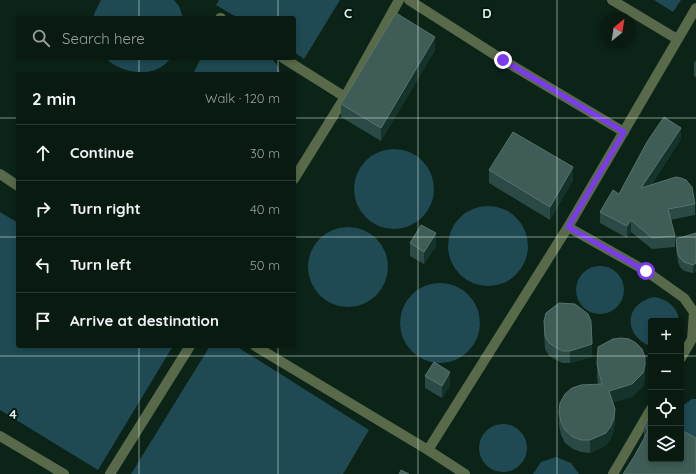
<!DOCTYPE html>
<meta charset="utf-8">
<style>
:root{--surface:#091a11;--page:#17271f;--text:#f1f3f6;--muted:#99a19f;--line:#293831}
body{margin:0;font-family:Quicksand,sans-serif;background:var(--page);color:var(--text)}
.controls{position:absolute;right:12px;bottom:12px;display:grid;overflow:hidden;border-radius:4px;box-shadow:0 2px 6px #0003}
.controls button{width:36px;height:36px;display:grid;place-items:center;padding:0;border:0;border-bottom:1px solid var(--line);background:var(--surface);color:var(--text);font:20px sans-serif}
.compass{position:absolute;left:600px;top:12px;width:36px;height:36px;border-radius:50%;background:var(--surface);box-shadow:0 2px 6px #0003;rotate:30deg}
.stop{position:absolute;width:12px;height:12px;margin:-9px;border:3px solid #7c3aed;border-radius:50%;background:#fff}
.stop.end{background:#7c3aed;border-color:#fff;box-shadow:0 1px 4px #0008}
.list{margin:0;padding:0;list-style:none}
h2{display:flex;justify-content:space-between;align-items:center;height:52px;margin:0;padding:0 16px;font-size:17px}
h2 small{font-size:13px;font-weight:400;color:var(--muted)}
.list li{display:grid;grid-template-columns:26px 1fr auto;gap:12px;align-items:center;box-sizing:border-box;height:56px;padding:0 16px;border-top:1px solid var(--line)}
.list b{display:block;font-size:15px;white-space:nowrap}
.list em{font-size:13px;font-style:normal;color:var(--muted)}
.icon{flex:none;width:22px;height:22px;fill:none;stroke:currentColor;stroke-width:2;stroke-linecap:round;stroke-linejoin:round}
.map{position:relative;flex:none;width:696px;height:474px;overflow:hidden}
.search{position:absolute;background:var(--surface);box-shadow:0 2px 6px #0003;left:16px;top:16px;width:280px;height:44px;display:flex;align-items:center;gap:10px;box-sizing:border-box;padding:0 14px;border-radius:4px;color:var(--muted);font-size:15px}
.panel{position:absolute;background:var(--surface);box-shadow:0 2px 6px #0003;left:16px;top:72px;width:280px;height:276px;border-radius:4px}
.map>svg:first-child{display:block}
.water{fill:#1f4a53}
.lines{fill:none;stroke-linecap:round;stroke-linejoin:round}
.lane{stroke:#586a49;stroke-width:10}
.wall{fill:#2b4a45}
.shaded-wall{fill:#16332b}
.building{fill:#3f5c57;stroke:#58736e}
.route{stroke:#7c3aed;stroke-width:5}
.grid{fill:none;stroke:#e3f1e8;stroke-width:1;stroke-opacity:0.55}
.grid-label{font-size:13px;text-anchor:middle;font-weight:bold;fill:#e3f1e8;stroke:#031a0e;stroke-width:4;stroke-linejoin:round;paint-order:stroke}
</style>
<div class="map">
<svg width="696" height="474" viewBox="0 0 696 474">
<rect width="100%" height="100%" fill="#0c2317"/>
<path class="water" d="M101 0H174L179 6 183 18H93L95 12Z
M219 0H340L304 59 294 52V18H238L216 5Z
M654 0H681L673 12Z
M105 58H171C154 80 123 74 105 58Z
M201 58H271L278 66 280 74H193Z
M354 189a40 40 0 1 1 80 0a40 40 0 1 1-80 0Z
M448 246a40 40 0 1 1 80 0a40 40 0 1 1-80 0Z
M0 212 18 223V346H173L98 470 0 410Z
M308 267a40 40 0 1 1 80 0a40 40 0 1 1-80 0Z
M576 290a24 24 0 1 1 48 0a24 24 0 1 1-48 0Z
M400 323a40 40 0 1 1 80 0a40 40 0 1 1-80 0Z
M655 297C668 300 678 307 679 321H651L650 346C622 335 625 302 655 297Z
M210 346H236L369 430 343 474H131Z
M692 399H696V447L681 438V407Z
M479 448a24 24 0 1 1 48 0a24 24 0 1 1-48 0Z
M556 457 571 463 579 474H533L541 462Z"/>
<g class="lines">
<path class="lane" d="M409 0 503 60 624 132
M612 0 677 39
M220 18H221
M283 58 345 97
M0 174 18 186
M294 179 345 97 399 0
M568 227 646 271 684 298 694 312 692 339 681 358
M255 346 428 450 568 227 696 8
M0 436 64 474
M428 450 465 474
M110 474 190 346
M613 474 651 409"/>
</g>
<path class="wall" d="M435 50 381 141 341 117V104Z
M696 60V77L694 76V63Z
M681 139 651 185 695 204V215L670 220 675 236V247L652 249 631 232 627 238 600 223V212L619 194Z
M489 170 573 180 550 220 489 183Z
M696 233 693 273 684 271 680 267 678 262 676 248V239Z
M410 243 436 246 424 264 410 256Z
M544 321 592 357 570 363H562L549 356 545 349 544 333Z
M597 364 645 378 643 386 632 397 613 402 615 421 614 430 611 438 606 445 590 453 581 452 573 449 565 443 561 435 559 425V412L598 384 597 377Z
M425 376 450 385 442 398 425 388Z
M644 426 695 438 635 455 644 439Z"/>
<path class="shaded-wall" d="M435 37V50L381 141V128Z
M681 128V139L641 199V188Z
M573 167V180L550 220V207Z
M631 220V232L627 238V226Z
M436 233V246L424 264V252Z
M696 263V272L693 273V265Z
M592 344V357L570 363V351Z
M645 365V378L643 386 632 397 609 404V391Z
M450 372V385L442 398V386Z
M615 409 614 430 611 438 606 445 590 453V440Z"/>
<path class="building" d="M396 13 435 37 381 128 341 104Z
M664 117 681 128 641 188 676 177 681 178 686 180 692 187 695 204 668 209 675 236 652 238 631 220 627 226 600 212 613 190 619 194 647 142Z
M513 132 573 167 550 207 489 170Z
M421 225 436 233 424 252 410 243Z
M696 233V263L693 265 684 262 680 258 678 254 676 239Z
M559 303 575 304 588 314 591 321 592 344 570 351H562L549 343 545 336 544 321 546 313Z
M621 338 629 339 636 343 642 349 645 357V365L643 373 632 384 609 391 615 409 614 418 611 426 606 433 590 440H581L573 437 565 430 561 422 559 412 560 403 565 394 572 388 581 385 602 384 597 364 598 347 613 339Z
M434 362 450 372 442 386 425 376Z
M651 414V459H681V430L696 438V474H623L635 455 648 431 644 426Z
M401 470 409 474H399Z"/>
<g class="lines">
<path class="route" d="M503 60 624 132 568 227 646 271"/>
</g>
<path class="grid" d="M139 0V18M278 0V18M418 0V474M557 0V474M139 58V74M278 58V74M0 118H18M294 118H696M0 237H18M294 237H696M139 346V474M278 346V474M0 356H651M681 356H696"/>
<g class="grid-label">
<text x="348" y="18">C</text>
<text x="487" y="18">D</text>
<text x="13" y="419">4</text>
</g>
</svg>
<div class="controls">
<button>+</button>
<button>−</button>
<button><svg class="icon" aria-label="locate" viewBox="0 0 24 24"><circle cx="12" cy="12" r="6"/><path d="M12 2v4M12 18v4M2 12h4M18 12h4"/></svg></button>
<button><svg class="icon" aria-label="layers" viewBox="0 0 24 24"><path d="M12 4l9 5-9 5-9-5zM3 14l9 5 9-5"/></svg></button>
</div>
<svg class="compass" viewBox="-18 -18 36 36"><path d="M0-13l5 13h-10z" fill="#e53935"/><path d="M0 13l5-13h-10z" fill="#99a19f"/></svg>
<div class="stop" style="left:646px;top:271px"></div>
<div class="stop end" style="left:503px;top:60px"></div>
<div class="search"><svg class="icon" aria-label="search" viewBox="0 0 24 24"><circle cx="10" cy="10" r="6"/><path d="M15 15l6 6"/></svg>Search here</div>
<section class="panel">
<h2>2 min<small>Walk · 120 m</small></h2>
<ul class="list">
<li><svg class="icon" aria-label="ahead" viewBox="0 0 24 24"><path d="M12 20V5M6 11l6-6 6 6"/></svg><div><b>Continue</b></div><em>30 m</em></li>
<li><svg class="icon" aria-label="right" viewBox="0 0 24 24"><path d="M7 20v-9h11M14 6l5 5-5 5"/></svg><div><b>Turn right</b></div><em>40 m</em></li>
<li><svg class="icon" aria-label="left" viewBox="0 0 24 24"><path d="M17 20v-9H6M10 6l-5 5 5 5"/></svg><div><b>Turn left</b></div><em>50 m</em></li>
<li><svg class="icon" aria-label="arrive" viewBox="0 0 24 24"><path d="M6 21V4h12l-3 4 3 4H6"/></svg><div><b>Arrive at destination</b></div></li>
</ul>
</section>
</div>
